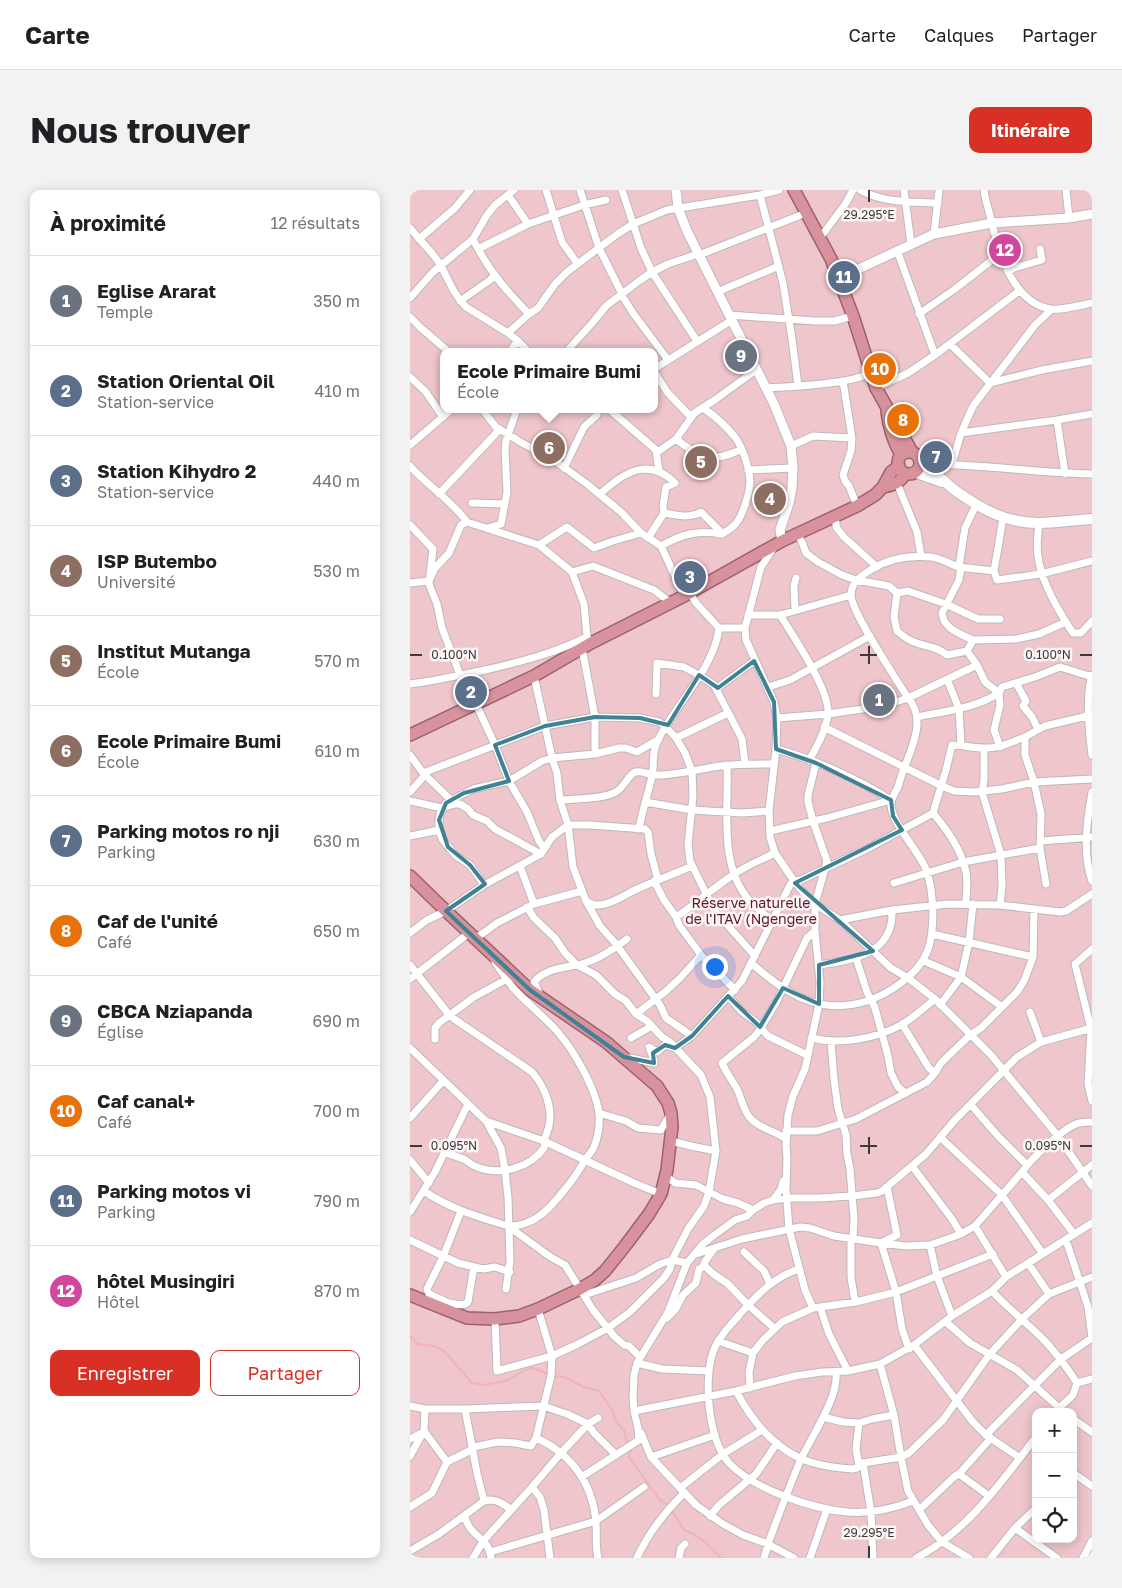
<!DOCTYPE html>
<html lang="fr">
<meta charset="utf-8">
<style>
:root{--surface:#fff;--page:#f2f2f2;--text:#202124;--muted:#757577;--line:#e0e0e0;--accent:#d93025}
body{margin:0;font-family:"Golos Text",sans-serif;background:var(--page);color:var(--text)}
.controls{position:absolute;right:15px;bottom:15px;display:grid;overflow:hidden;border-radius:10px;box-shadow:0 2px 12px #0003}
.controls button{width:45px;height:45px;display:grid;place-items:center;padding:0;border:0;border-bottom:1px solid var(--line);background:var(--surface);color:var(--text);font:25px sans-serif}
.you{position:absolute;left:304px;top:776px;width:18px;height:18px;margin:-12px;border:4px solid #fff;border-radius:50%;background:#1a73e8;box-shadow:0 0 0 8px #1a73e833}
.badge{display:grid;place-items:center;width:32px;height:32px;border-radius:50%;background:var(--accent);color:#fff;font-size:16px;font-weight:700}
.pin{position:absolute;translate:-50% -50%;border:2px solid #fff;box-shadow:0 1px 5px #0006}
.popup{position:absolute;left:30px;top:158px;width:218px;height:65px;box-sizing:border-box;display:grid;place-content:center;border-radius:10px;background:var(--surface);filter:drop-shadow(0 1px 4px #0005);font-size:16px;white-space:nowrap;color:var(--muted)}
.popup b{font-size:19px;color:var(--text)}
.popup::after{content:'';position:absolute;left:50%;top:100%;margin-left:-10px;border:10px solid transparent;border-top-color:var(--surface)}
.list{margin:0;padding:0;list-style:none}
h2{display:flex;justify-content:space-between;align-items:center;height:65px;margin:0;padding:0 20px;font-size:21px}
h2 small{font-size:16px;font-weight:400;color:var(--muted)}
.list li{display:grid;grid-template-columns:32px 1fr auto;gap:15px;align-items:center;box-sizing:border-box;height:90px;padding:0 20px;border-top:1px solid var(--line)}
.list b{display:block;font-size:19px;white-space:nowrap}
.list p{margin:0;font-size:16px;white-space:nowrap;color:var(--muted)}
.list em{font-size:16px;font-style:normal;color:var(--muted)}
.actions{display:flex;gap:10px;padding:15px 20px}
.actions a{flex:1;padding:11px 0;border:1px solid var(--accent);border-radius:10px;text-align:center;font-size:18px;color:var(--accent)}
.actions .main{background:var(--accent);color:#fff}
.icon{flex:none;width:28px;height:28px;fill:none;stroke:currentColor;stroke-width:2;stroke-linecap:round;stroke-linejoin:round}
.map{position:relative;flex:none;width:682px;height:1368px;overflow:hidden;border-radius:10px}
header{display:flex;align-items:center;gap:30px;box-sizing:border-box;height:70px;padding:0 25px;background:var(--surface);border-bottom:1px solid var(--line)}
header strong{font-size:24px}
nav{display:flex;gap:28px;margin-inline-start:auto;font-size:18px}
.intro{display:flex;align-items:center;justify-content:space-between;box-sizing:border-box;height:120px;padding:0 30px}
h1{margin:0;font-size:35px}
.button{padding:12px 22px;border-radius:10px;background:var(--accent);color:#fff;font-size:18px;font-weight:700}
main{display:flex;gap:30px;padding:0 30px}
aside{flex:1;background:var(--surface);border-radius:10px;box-shadow:0 2px 12px #0003}
.map>svg:first-child{display:block}
.green{fill:#efc6cb;fill-rule:evenodd}
.lines{fill:none;stroke-linecap:round;stroke-linejoin:round}
.stream{stroke:#f3b1ba;stroke-width:2}
.minor-casing{stroke:#beb8b9;stroke-width:9}
.tertiary-casing{stroke:#beb8b9;stroke-width:11}
.secondary-casing{stroke:#beb8b9;stroke-width:12}
.trunk-casing{stroke:#9b626b;stroke-width:14}
.minor{stroke:#fff;stroke-width:7}
.tertiary{stroke:#fff;stroke-width:9}
.secondary{stroke:#fff;stroke-width:10}
.trunk{stroke:#d8929e;stroke-width:11}
.marked{fill:none;stroke:#408194;stroke-width:4;stroke-linejoin:round}
.ticks{fill:none;stroke:#3d3a3a;stroke-width:2}
.labels{text-anchor:middle;dominant-baseline:central;stroke-width:5;stroke-linejoin:round;paint-order:stroke}
.park-label{font-size:14px;fill:#611529;stroke:#fcf6f6}
.ticks-label{font-size:12px;text-anchor:middle;fill:#3d3a3a;stroke:#fcf6f6;stroke-width:5;stroke-linejoin:round;paint-order:stroke}
</style>
<header>
<strong>Carte</strong>
<nav><a>Carte</a><a>Calques</a><a>Partager</a></nav>
</header>
<div class="intro"><h1>Nous trouver</h1><a class="button">Itinéraire</a></div>
<main>
<aside>
<h2>À proximité<small>12 résultats</small></h2>
<ul class="list">
<li><span class="badge" style="background:#6b7280">1</span><div><b>Eglise Ararat</b><p>Temple</p></div><em>350 m</em></li>
<li><span class="badge" style="background:#5c6f8a">2</span><div><b>Station Oriental Oil</b><p>Station-service</p></div><em>410 m</em></li>
<li><span class="badge" style="background:#5c6f8a">3</span><div><b>Station Kihydro 2</b><p>Station-service</p></div><em>440 m</em></li>
<li><span class="badge" style="background:#8d6e63">4</span><div><b>ISP Butembo</b><p>Université</p></div><em>530 m</em></li>
<li><span class="badge" style="background:#8d6e63">5</span><div><b>Institut Mutanga</b><p>École</p></div><em>570 m</em></li>
<li><span class="badge" style="background:#8d6e63">6</span><div><b>Ecole Primaire Bumi</b><p>École</p></div><em>610 m</em></li>
<li><span class="badge" style="background:#5c6f8a">7</span><div><b>Parking motos ro nji</b><p>Parking</p></div><em>630 m</em></li>
<li><span class="badge" style="background:#e8710a">8</span><div><b>Caf de l'unité</b><p>Café</p></div><em>650 m</em></li>
<li><span class="badge" style="background:#6b7280">9</span><div><b>CBCA Nziapanda</b><p>Église</p></div><em>690 m</em></li>
<li><span class="badge" style="background:#e8710a">10</span><div><b>Caf canal+</b><p>Café</p></div><em>700 m</em></li>
<li><span class="badge" style="background:#5c6f8a">11</span><div><b>Parking motos vi</b><p>Parking</p></div><em>790 m</em></li>
<li><span class="badge" style="background:#d1479c">12</span><div><b>hôtel Musingiri</b><p>Hôtel</p></div><em>870 m</em></li>
</ul>
<div class="actions"><a class="main">Enregistrer</a><a>Partager</a></div>
</aside>
<div class="map">
<svg width="682" height="1368" viewBox="0 0 682 1368">
<rect width="100%" height="100%" fill="#fcf6f6"/>
<path class="green" d="M0 0H682V1368H0ZM34 162H244V219H34ZM626 1222H663V1349H626Z"/>
<g class="lines">
<path class="stream" d="M0 1147 4 1149 7 1154 24 1156 34 1161 62 1193 74 1195 84 1193 98 1190 113 1181 121 1178 129 1180 141 1186 155 1187 172 1196 189 1201 202 1220 206 1232 214 1240 217 1253 221 1258 219 1267 250 1310 258 1315
M261 1319 274 1340C293 1347 297 1355 311 1368"/>
<defs>
<path id="minor" d="M136 0 152 52 167 73
M170 0 189 58 212 104
M212 0 231 58 242 82 287 151
M450 0C473 13 503 12 528 13
M494 0 501 54
M574 0C575 10 579 20 581 30 589 62 602 112 640 119 649 121 672 115 682 113
M656 0 659 28
M98 5 118 34
M350 5 373 93 382 149 388 196
M0 38C10 51 23 62 31 76 39 91 44 105 56 117L98 143 108 151 119 162
M524 44 529 0
M410 48 436 13 443 0
M9 49 45 18 60 0
M63 49C78 80 95 99 119 124
M68 59 118 34 174 15 196 10
M487 60 525 165
M289 65 396 23
M598 82 604 78 632 70 630 59
M307 102 369 76
M211 104 223 123 258 170
M0 108 23 82 63 49 77 25 85 15 104 0
M50 111 80 90 84 86
M509 124 545 99 591 63
M319 125 405 131H424L443 126
M0 127 11 138 39 162
M98 143 119 124 128 118 145 94 157 82 206 45 223 34 257 20 350 5 369 0
M540 154 580 193 632 180 682 171
M99 162 108 151
M156 162 184 131 196 116 229 91 242 82 258 74 288 64
M244 179 322 130
M244 181 257 202 280 226 306 209 346 180
M0 187 15 201 33 227
M433 191 442 248 441 261 433 285 435 291 439 296 447 316
M355 198C375 197 448 194 460 182
M466 198 498 183 525 165 609 101
M72 219 86 237 112 253 141 268 177 294 211 322 231 343 251 356 274 406
M199 219 246 260 249 281
M647 230 655 284
M551 243 647 230 682 224
M266 249C278 259 292 268 307 267 315 267 324 262 331 260
M0 255 42 219
M381 256 403 246 442 248
M246 260 249 261 266 249 283 225
M515 274C571 274 626 283 682 284
M542 274 551 243 563 216 625 135 641 120
M0 276C17 295 43 312 57 332
M154 278 174 237 187 225 188 219
M338 280 383 278
M487 293 507 342 511 366
M29 304 90 239
M190 304C213 283 238 266 265 293L256 297 253 316 254 323 238 348
M62 313 95 314
M254 323C267 325 278 329 291 322L309 340 308 344
M421 328 426 332V337L434 347 467 377
M593 328 584 381 587 390 631 384 682 371
M629 333C628 343 626 355 628 365 630 390 649 422 663 443H671L682 431
M0 335 23 359 19 394 27 414 32 438 50 485
M78 338 91 334 97 302 95 261 96 251 107 219
M387 344 392 352 396 363 408 372 432 385 446 390 479 396 487 403
M129 355 157 337 184 358 203 351 231 343
M251 356C272 344 287 340 312 344 317 341 323 338 327 332 333 324 340 302 340 291 339 277 333 258 325 247 316 236 305 226 293 218
M364 357 351 377 335 438 336 450 364 512 367 528 366 559 359 621 360 647 365 663 384 691 398 708 405 714 430 730 481 778 498 788 525 809 581 865 648 946 682 996
M549 376 555 338 566 315
M551 377 549 390 532 423 534 431 540 438 548 443 563 450 606 449 629 444 656 432
M162 382 183 376 244 400 261 413
M0 393 19 391 25 378 39 363 51 335 57 332 129 355 162 382 174 414 177 447 181 453
M280 403 286 413 309 438H335
M487 403 484 427 487 441C492 445 497 450 504 452 516 457 527 456 537 465L557 461 563 450
M487 403 498 401 536 414 568 429H590
M385 420 384 396 386 388
M338 425H370L441 405
M370 425C383 446 420 500 418 524 416 540 407 557 399 570
M172 458 185 527V564
M557 461 567 475 575 492 589 503
M682 485C675 507 679 542 682 565
M124 486 142 568 147 583 150 610 158 635 163 677 176 711 190 736 206 754 250 815 256 828 282 846
M537 489 549 519 551 555
M606 493 616 511 613 516 622 527 628 539
M0 494C25 491 50 485 75 480 110 472 145 463 177 447
M358 497 380 490 460 446
M306 499 344 471
M246 504 247 473 274 477 289 485 304 495 332 549 335 574
M66 514 85 555 99 591 117 622 129 651 134 658
M507 527C535 521 564 519 589 503
M367 528 418 524 473 516 498 508 567 475
M414 537 532 596 544 601 565 602 592 599 624 592 682 589
M266 548 318 523
M590 557 584 540 590 515 589 503 592 497 625 487 650 477 682 487
M574 558V590L572 602 591 665 592 696 590 715
M366 559C404 569 448 589 481 610
M0 565 13 583 41 610
M317 575C319 619 308 674 339 710 346 718 354 724 362 731
M13 583 135 536 185 527 230 528 249 532 256 537 266 548 275 563 282 581 283 606 278 655 280 671 304 720 345 766
M0 602 15 585
M682 602C677 630 672 663 682 691
M150 610C164 609 194 609 206 602 214 597 217 587 225 582 235 581 236 584 244 585 264 586 289 579 310 576 328 574 346 574 364 574
M0 611 32 618 45 614H50L58 619 63 625 77 631 85 639 131 664
M235 612 282 620 332 623 359 621
M229 639C232 621 238 604 242 586 245 573 241 566 247 552 264 515 304 480 309 438
M360 641 417 628 481 610
M0 646 29 640
M631 651 682 647
M110 676 124 714
M244 691 254 710 266 727 269 735 291 765 325 800
M484 693 553 672 630 658
M636 694 630 658 631 624 624 592 615 565V547L635 536 682 525
M74 695 60 675 46 666 32 649 29 640V630L30 624 36 613 63 599 99 591 132 571 142 568 185 564 209 558H216L227 562 249 549
M176 711C179 713 183 715 187 715 201 715 214 705 227 699 245 691 264 684 282 676
M556 714C556 704 558 692 556 682 551 659 538 641 523 623L536 580 542 555C553 555 562 558 573 558 588 559 601 552 615 547
M266 727C286 714 303 698 323 685 335 676 351 670 365 663
M430 730 482 720 538 714 590 715 650 722 656 721 682 704
M0 743 17 730 36 721 74 695 131 664 142 647 158 635H180L235 639 238 642 241 664 248 690
M522 744 623 767
M65 749 87 733 124 714 172 701
M682 759 665 774 681 839 678 894 682 911
M446 768 457 802 465 818 478 866 481 883 488 897 495 903
M514 771 551 787 592 817
M342 774C378 804 408 826 457 811 470 807 480 801 491 793 518 773 523 754 523 721 522 707 521 691 515 677 506 658 482 633 481 615 481 608 485 603 488 597 490 590 492 583 495 576 503 555 516 528 498 508 487 490 441 422 441 405 441 392 452 385 462 379 480 368 500 365 521 367 530 368 538 373 546 376 558 379 572 379 584 381
M0 775 40 826 122 882C134 896 143 916 139 936 138 941 135 946 134 951 134 953 135 956 134 958 120 978 90 986 67 977 62 975 58 972 54 969 48 967 41 965 35 962
M409 775C443 770 484 764 482 720
M0 789 59 743
M130 805 124 792C136 777 158 778 175 773 191 768 204 759 217 749
M318 806 331 821 346 832 358 846 397 865
M530 815 551 787 559 752 563 714
M620 822 631 852
M226 824 255 802 269 789 291 765
M492 834 519 878 525 883
M221 848 242 836
M401 848C430 855 465 849 491 835 503 828 514 818 525 809
M25 849V838L29 833 64 807 97 789
M421 852 424 889 428 919 436 945 437 964 440 979 444 1029 443 1048
M0 858 76 931 134 951 224 993 251 1004
M215 867 244 873V870L239 857 247 862 255 855 265 858 282 846 332 791 380 695 384 691 391 690 459 658 523 623
M561 915 588 946 617 975
M189 923 216 931 228 938 251 940 261 923
M0 928 33 891
M76 931 91 958 95 980 98 1007 100 1071 96 1099
M376 941H407L446 929 517 892 525 883 531 873 560 845 571 838 607 802 614 791 623 767 624 719
M530 947 592 1005 633 1064
M376 949C365 941 351 939 341 929 333 921 332 908 326 897 321 889 316 882 312 873L344 847 349 841 366 813 397 748 405 741
M261 951 281 956 306 961
M0 970 19 993
M502 976 542 1029 551 1044
M612 982 638 1010 664 1044
M256 986 265 993 286 995 313 1009 328 1013 343 1020
M14 1001C40 1019 69 1027 98 1036 125 1037 141 1017 156 998 164 989 169 980 175 970 178 965 182 962 184 957 188 947 190 935 189 924 186 898 163 859 146 840 133 826 118 814 105 800 97 791 91 781 85 772
M363 1010 371 999 373 991
M638 1010 682 975
M0 1022 25 982 58 914
M98 1036 139 1066 155 1075 183 1120 204 1146 214 1155 219 1156 230 1167
M565 1036 596 1087
M441 1048V1087L444 1106 446 1112
M0 1050 48 1073 73 1079 85 1077 100 1082
M656 1050 678 1117 682 1148
M471 1053 486 1102 492 1139 499 1159
M471 1053 487 1045 477 997
M520 1055 527 1086 542 1126
M304 1059 294 1073 295 1076 302 1083 318 1094 338 1115 364 1138
M334 1062 354 1081 360 1094
M286 1064 332 1049 390 1037 400 1038 424 1046 471 1053 496 1056 520 1055 551 1044 565 1036 612 982C621 969 651 940 666 934 671 932 676 932 682 932
M618 1073 639 1104
M389 1079C364 1087 347 1105 330 1124 321 1135 311 1144 305 1157 292 1186 298 1249 319 1273 343 1299 403 1319 437 1322 459 1324 482 1319 503 1311
M582 1101C597 1118 615 1131 631 1147 645 1161 656 1176 667 1193
M174 1105 226 1088 250 1074 262 1070 277 1073
M39 1113C46 1114 53 1117 58 1112L64 1077
M410 1117 419 1144 438 1181
M403 1118 395 1100 379 1039 376 998 377 968 376 955 378 925 383 906 395 879 409 814 410 792 405 741V714L417 671 403 631 398 612V605L406 573
M45 1123 39 1113 19 1104 17 1099 33 1067 51 1021
M257 1128 265 1120 273 1105 286 1093 289 1079 295 1076
M85 1129 87 1181 142 1166 168 1154 198 1138 220 1122 254 1088 260 1079 262 1070 278 1039 294 1016 299 1002 306 961 300 907 291 885 260 852 252 847 237 831 226 824 216 811 205 804 186 785 167 775 155 763 145 748 124 728 117 717
M536 1132 560 1153 607 1180 654 1222
M308 1151 343 1163
M504 1155 563 1232 576 1245 610 1268
M227 1173 252 1179 299 1181
M470 1174 484 1225 491 1267 498 1301 518 1335 532 1352 559 1368
M340 1198 339 1182 343 1163 353 1150 372 1132 403 1118 446 1112 486 1102 583 1064
M326 1201C342 1231 366 1261 400 1272 413 1276 428 1278 442 1279L447 1278 449 1275 453 1273 491 1267 499 1263 533 1230 579 1165 612 1129 639 1104 682 1087
M0 1216 15 1219H55L133 1216 157 1224 178 1234 184 1243 206 1265
M55 1219 67 1283 74 1311
M224 1221 326 1201 385 1186 412 1182 438 1181 470 1174 504 1155 542 1126 582 1101 596 1087 682 1033
M645 1222 663 1205 667 1193 682 1189
M413 1227 433 1232 449 1233 462 1229 484 1225
M663 1229 682 1242
M14 1241 37 1272 59 1261 63 1257 88 1252 105 1253 121 1256 126 1248 141 1186 142 1166 128 1119
M231 1243 241 1267 286 1315 313 1334 333 1345 358 1354 384 1368
M576 1245 651 1169 682 1148
M126 1248C162 1264 183 1294 186 1333 187 1345 185 1356 188 1368
M0 1249 12 1243
M0 1266 14 1241 15 1219
M241 1267 305 1245
M453 1273 461 1322 463 1368
M449 1275 446 1259 449 1233
M663 1283 682 1296
M549 1284 579 1306
M173 1286 229 1250 228 1238 224 1221 223 1206 224 1185 227 1173 258 1122 277 1073 293 1054 303 1046 325 1030 337 1026 343 1020 354 1013 363 1010 378 1008H409L442 1006 467 1003 472 1001 516 964 544 931 607 867 631 852 682 838
M122 1297 130 1307 134 1320 140 1368
M270 1298 313 1264 352 1240
M0 1317 22 1303 37 1272
M509 1320 545 1286 549 1284 581 1248
M54 1326C56 1329 57 1334 60 1338 69 1350 78 1349 81 1368
M300 1326 309 1315 346 1284 367 1253
M605 1338 647 1368
M0 1361 29 1344 74 1311C85 1308 93 1313 101 1320
M80 1362 186 1331 234 1297
M63 1368 74 1350 122 1297 151 1263 178 1234 188 1228
M227 1368C238 1343 255 1322 274 1303
M269 1368 271 1358 275 1354
M354 1368 358 1354C368 1326 379 1298 390 1271 401 1247 429 1208 426 1182
M400 1368 417 1319
M506 1368C557 1342 592 1291 626 1247
M581 1368 605 1338 626 1318
M673 1368 682 1351"/>
<path id="tertiary" d="M266 0 268 18 277 41 364 214 381 256 383 278 382 298 379 313 370 340 372 351
M429 88 524 44 582 33 659 28 682 24"/>
<path id="secondary" d="M510 273C518 275 538 295 546 301 571 319 596 333 628 333 646 333 664 330 682 329
M504 282 532 292"/>
<path id="trunk" d="M384 0 421 69 443 126 466 198 502 262
M477 222C479 238 483 251 491 265
M488 273a11 11 0 1 1 22 0a11 11 0 1 1-22 0Z
M473 297C483 295 491 293 495 283
M0 545 124 486 181 453 274 406 372 351 447 316 465 305 473 297 481 282 489 276
M0 686 36 721 120 800 196 852 247 896 258 913 261 923 262 937 257 980 251 1004 239 1024 215 1056 195 1081 185 1090 170 1099 128 1119 109 1126 85 1129 57 1128 0 1105"/>
</defs>
<use href="#minor" class="minor-casing"/>
<use href="#tertiary" class="tertiary-casing"/>
<use href="#secondary" class="secondary-casing"/>
<use href="#trunk" class="trunk-casing"/>
<use href="#minor" class="minor"/>
<use href="#tertiary" class="tertiary"/>
<use href="#secondary" class="secondary"/>
<use href="#trunk" class="trunk"/>
</g>
<path class="marked" d="M344 471 364 512 366 559 406 573 481 610 483 626 492 640 385 693 463 761 409 775V814L373 798 350 837 318 806 282 846 265 858 255 855 243 863 244 873 214 867 120 800 36 721 75 694 60 675 38 657 29 630 36 613 54 603 99 591 85 555 135 536 185 527 230 528 258 535 289 485 308 498Z"/>
<path class="ticks" d="M459 0V12M459 456V474M0 465H12M450 465H467M670 465H682M459 947V964M0 956H12M450 956H467M670 956H682M459 1356V1368"/>
<g class="labels">
<g class="park-label">
<text x="341" y="712">Réserve naturelle<tspan x="341" dy="16">de l'ITAV (Ngengere</tspan></text>
</g>
</g>
<g class="ticks-label">
<text x="459" y="29">29.295°E</text>
<text x="44" y="469">0.100°N</text>
<text x="638" y="469">0.100°N</text>
<text x="44" y="960">0.095°N</text>
<text x="638" y="960">0.095°N</text>
<text x="459" y="1347">29.295°E</text>
</g>
</svg>
<div class="controls">
<button>+</button>
<button>−</button>
<button><svg class="icon" aria-label="locate" viewBox="0 0 24 24"><circle cx="12" cy="12" r="6"/><path d="M12 2v4M12 18v4M2 12h4M18 12h4"/></svg></button>
</div>
<div class="you"></div>
<div class="pin badge" style="left:469px;top:510px;background:#6b7280">1</div>
<div class="pin badge" style="left:61px;top:502px;background:#5c6f8a">2</div>
<div class="pin badge" style="left:280px;top:387px;background:#5c6f8a">3</div>
<div class="pin badge" style="left:360px;top:309px;background:#8d6e63">4</div>
<div class="pin badge" style="left:291px;top:272px;background:#8d6e63">5</div>
<div class="pin badge" style="left:139px;top:258px;background:#8d6e63">6</div>
<div class="popup"><b>Ecole Primaire Bumi</b>École</div>
<div class="pin badge" style="left:526px;top:267px;background:#5c6f8a">7</div>
<div class="pin badge" style="left:493px;top:230px;background:#e8710a">8</div>
<div class="pin badge" style="left:331px;top:166px;background:#6b7280">9</div>
<div class="pin badge" style="left:470px;top:179px;background:#e8710a">10</div>
<div class="pin badge" style="left:434px;top:87px;background:#5c6f8a">11</div>
<div class="pin badge" style="left:595px;top:60px;background:#d1479c">12</div>
</div>
</main>
